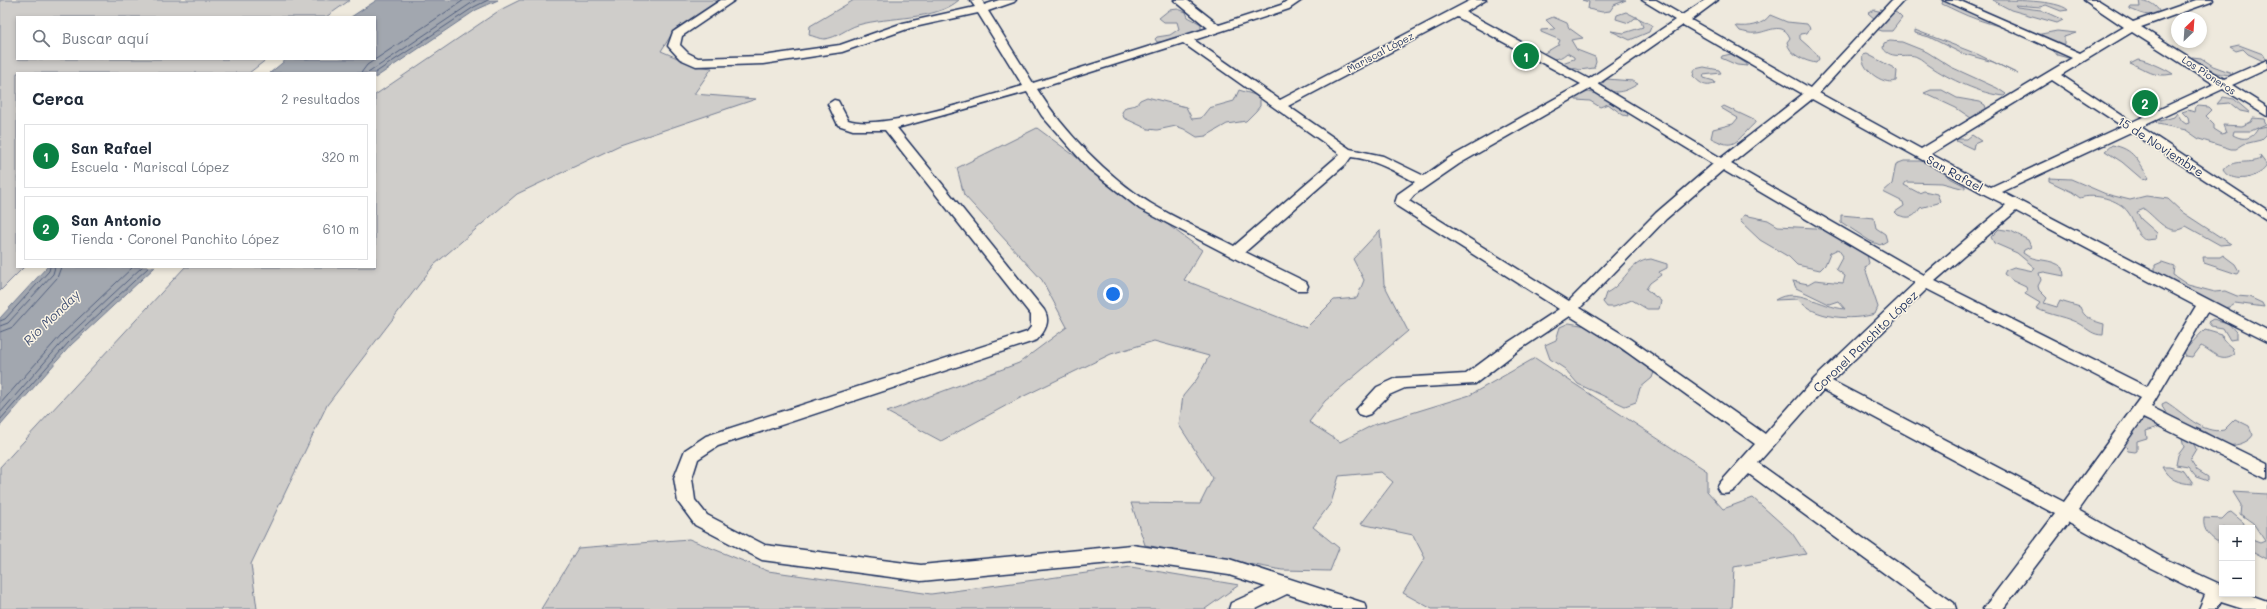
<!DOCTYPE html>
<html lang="es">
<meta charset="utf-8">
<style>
:root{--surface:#fff;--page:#f2f2f3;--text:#1f2937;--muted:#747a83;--line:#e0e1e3;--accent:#0b8043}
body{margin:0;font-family:Mali,sans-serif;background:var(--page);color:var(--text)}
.controls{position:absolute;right:12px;bottom:12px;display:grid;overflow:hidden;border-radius:0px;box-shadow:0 2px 6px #0003}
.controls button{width:36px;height:36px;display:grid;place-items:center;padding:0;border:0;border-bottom:1px solid var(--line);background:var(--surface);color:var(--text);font:20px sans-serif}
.compass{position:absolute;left:2171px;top:12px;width:36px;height:36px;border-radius:50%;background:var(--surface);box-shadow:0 2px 6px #0003;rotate:25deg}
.you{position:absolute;left:1113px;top:294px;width:14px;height:14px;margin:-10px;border:3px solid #fff;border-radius:50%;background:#1a73e8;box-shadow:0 0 0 6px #1a73e833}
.badge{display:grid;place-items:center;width:26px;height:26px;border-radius:50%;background:var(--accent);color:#fff;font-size:13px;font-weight:700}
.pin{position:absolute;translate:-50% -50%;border:2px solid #fff;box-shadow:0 1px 4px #0006}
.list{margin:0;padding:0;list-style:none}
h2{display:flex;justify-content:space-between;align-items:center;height:52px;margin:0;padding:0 16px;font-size:17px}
h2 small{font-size:13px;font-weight:400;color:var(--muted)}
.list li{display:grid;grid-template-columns:26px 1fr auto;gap:12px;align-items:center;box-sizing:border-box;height:64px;margin:0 8px 8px;padding:0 8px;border:1px solid var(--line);border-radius:0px}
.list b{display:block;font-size:15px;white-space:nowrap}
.list p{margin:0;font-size:13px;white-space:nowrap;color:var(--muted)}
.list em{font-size:13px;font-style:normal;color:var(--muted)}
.icon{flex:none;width:22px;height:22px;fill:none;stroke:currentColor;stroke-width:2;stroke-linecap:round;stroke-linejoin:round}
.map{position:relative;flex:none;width:2267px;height:609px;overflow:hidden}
.search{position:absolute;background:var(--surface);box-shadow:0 2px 6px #0003;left:16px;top:16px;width:360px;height:44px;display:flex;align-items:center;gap:10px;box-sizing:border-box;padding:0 14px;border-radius:0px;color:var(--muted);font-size:15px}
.panel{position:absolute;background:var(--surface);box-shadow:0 2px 6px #0003;left:16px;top:72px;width:360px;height:196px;border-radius:0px}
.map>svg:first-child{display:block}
.green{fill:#cfcdca;stroke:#757e94}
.water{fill:#a2a7af;stroke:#6c778f}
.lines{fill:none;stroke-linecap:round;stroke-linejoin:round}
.shore{stroke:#515f7e;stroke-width:1}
.street-casing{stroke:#1b2f5e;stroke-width:3}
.street{fill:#fcf5e5;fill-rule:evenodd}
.labels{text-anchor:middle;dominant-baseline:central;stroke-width:3;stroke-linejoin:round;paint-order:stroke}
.far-street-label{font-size:10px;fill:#1b2f5e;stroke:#fcf5e5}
.street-label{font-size:12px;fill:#1b2f5e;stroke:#fcf5e5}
.water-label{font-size:13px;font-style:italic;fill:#445376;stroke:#fcf5e5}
</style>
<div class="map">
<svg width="2267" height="609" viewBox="0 0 2267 609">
<rect width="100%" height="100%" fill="#eee9dd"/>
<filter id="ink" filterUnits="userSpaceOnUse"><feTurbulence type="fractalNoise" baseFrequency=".025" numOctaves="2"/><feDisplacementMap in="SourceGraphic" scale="8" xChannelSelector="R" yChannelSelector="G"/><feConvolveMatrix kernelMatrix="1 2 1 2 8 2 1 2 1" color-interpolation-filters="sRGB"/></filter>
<g filter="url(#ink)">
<path class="green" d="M0 0H350L326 17H17V59H267L249 73H17V267H24L0 291Z
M520 0H719L675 29 661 51 696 66 712 68 694 94 756 99 620 145 517 194 434 265 327 405 251 564 257 609H0V467L185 267H375V95L500 10Z
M854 0H959C935 21 889 16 858 25 847 28 837 38 824 39 819 39 814 36 809 35L810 26Z
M1582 0H1626L1614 5 1610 11 1602 12 1588 9 1589 2Z
M1943 0 2036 35 2057 31 2076 33 2064 37V45L2074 49 2080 54 2077 57 2068 58 2057 55C2049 40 1993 25 1976 19 1964 15 1953 9 1942 4Z
M1992 0C2011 0 2058 0 2068 10L2061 11 2046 5 2040 7 2015 5 2017 7 2041 10 2063 20 2057 23 2011 10Z
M2139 0C2147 0 2157 5 2160 13 2149 18 2140 13 2130 9V7H2140Z
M1178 9 1186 12 1188 17 1201 24V31L1168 42H1157L1155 39 1157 37 1170 35 1179 29 1177 22H1164L1159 18 1169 10Z
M1880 9 1897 13 1902 18 1892 31H1882L1874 28 1876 20 1868 13 1874 10 1883 12Z
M1626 12 1652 25 1649 32 1630 40 1611 31 1624 33 1643 27 1640 19 1635 18 1629 23 1616 19 1617 15Z
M1770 15 1787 22 1807 24 1810 28 1807 33 1800 34V39L1817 54 1819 59 1816 63C1805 61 1789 55 1787 42L1790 38C1783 20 1766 33 1756 33 1750 34 1745 32 1740 31L1736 26C1749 27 1762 26 1770 15Z
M1553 17 1567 23 1569 28 1583 38 1571 40 1577 50 1595 57 1596 62 1594 68 1580 70 1563 65 1562 63 1574 59V57L1567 53C1558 61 1551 60 1541 55L1558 45 1560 40 1541 32V30L1555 29 1546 20Z
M1915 30 1977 54 2018 74 1993 62 1961 53 1929 37 1915 33Z
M1890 41 1902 42 1927 52 1951 67 1997 88 2006 94 2004 96C1981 94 1949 79 1930 66 1925 63 1922 59 1917 57 1908 52 1891 61 1883 48L1884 43Z
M2239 45 2263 54 2266 59 2263 61 2248 54 2243 49 2236 51 2230 47Z
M1731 54 1747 64V66L1737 65 1721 58 1722 56Z
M1867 54 1894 68 1897 71 1896 81C1883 86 1859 68 1863 55Z
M2192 57 2201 58 2213 66 2232 73 2233 75C2218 75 2200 68 2189 60Z
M2138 59C2146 60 2166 69 2173 74 2152 78 2148 70 2130 63Z
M1704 67 1719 70 1721 73 1703 75 1704 78 1714 81 1715 83C1706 89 1699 82 1693 76L1695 69Z
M1606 79 1633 81 1638 84C1625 92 1613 96 1601 86Z
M1239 90 1255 95 1260 100V106L1256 111 1246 121 1227 124 1206 136 1197 137 1184 129 1176 126 1157 130 1148 129 1124 118 1122 112 1126 107 1136 105 1140 100 1147 97 1186 107 1192 119 1201 118 1209 108 1234 101Z
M1931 90H1942L1957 98 1980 102 1985 105 1987 111 1971 118 1956 108 1924 93Z
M1588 92 1599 94 1627 111 1628 116 1623 115 1608 104 1600 107 1590 101 1576 100 1575 97Z
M2223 97 2234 99 2250 113 2240 111 2230 103 2217 104Z
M1724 106 1756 121C1754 125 1750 127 1747 131 1733 146 1731 148 1711 138L1713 129 1733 124 1738 118 1721 108Z
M2198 106 2209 107 2212 110 2206 116 2214 124V129L2222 134 2226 133 2223 125 2242 126 2251 122 2253 118 2264 119 2266 124 2251 131H2234L2233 135C2244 141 2253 139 2258 128L2267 126V134L2261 140 2244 144 2236 149H2231L2199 139 2186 130 2158 124 2156 122 2158 119 2160 121 2174 117 2177 113 2182 121 2186 124 2189 123 2188 118 2182 112 2188 110 2194 112 2195 107Z
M1037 128 1202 250 1184 280 1306 328 1334 300 1357 298 1364 280 1353 259 1380 230 1384 284 1408 331 1325 401 1309 422 1340 442 1373 425 1470 395 1535 358 1707 471V491L1723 509 1753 498 1792 533 1806 554 1734 567 1732 609H1432L1403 593 1425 558 1413 535 1361 524 1393 482 1381 472 1339 476 1331 503 1313 527 1339 548 1330 571 1282 570 1145 545 1131 503 1200 504 1213 478 1179 425 1183 396 1197 379 1209 356 1154 341 1111 354 1020 398 941 441 887 412 1019 363 1067 327 1042 280 964 195 957 168Z
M1972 135 1981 141 1974 144 1973 149 1956 141 1957 139H1967Z
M2112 145C2135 149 2137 161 2149 178L2143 180 2122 162 2105 151Z
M2260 156 2267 165C2261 178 2232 185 2224 170 2232 158 2249 165 2261 159Z
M1904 161H1921L1933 165 1944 171 1948 177 1965 186V189L1942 183 1906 182 1904 185 1919 193 1924 191 1937 194 1940 201 1938 203 1920 208C1914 218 1909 219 1898 215L1895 212 1904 206 1903 202 1883 192 1892 184 1896 164Z
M2049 178 2071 179 2106 194 2130 200 2146 196 2168 199 2182 212 2231 244 2220 245 2186 226C2169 239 2157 218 2144 209L2137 212 2141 219 2157 233 2156 239 2146 240C2131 229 2137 224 2128 212 2119 199 2094 193 2080 198L2072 192 2049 181Z
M1744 215 1768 220 1778 226 1815 228 1827 231 1861 248 1867 255 1869 263 1865 268 1878 307 1875 314C1851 321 1814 319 1798 299L1775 300C1797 286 1820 307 1845 309L1838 301 1829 304 1796 288 1793 281 1808 284 1815 280 1843 283 1845 276 1836 269 1843 256 1838 249 1830 253 1825 265 1820 270 1797 265 1789 257 1760 240 1740 221Z
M1841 215 1874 218 1876 228 1885 234 1887 241 1880 245 1870 241 1841 222Z
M1999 229 2011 231 2028 240 2031 247 2024 250 2023 253C2035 263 2051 257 2063 268L2064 276 2044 272 2039 273 2041 280 2038 286 2039 290 2047 298 2044 303 2057 307 2060 301 2080 307C2084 318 2093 321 2104 324L2103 335C2093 335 2089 330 2081 325 2067 316 2050 316 2036 308L2040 303 2025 294 2027 291 2026 287 2013 281 2004 274 2006 270 2014 267 2033 271 2035 268 2017 253 1994 243 1991 237Z
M2223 255 2235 264 2239 271 2237 274 2204 263 2203 257H2220Z
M1651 259 1667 264V268L1659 272 1661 275 1650 283 1646 289 1661 301 1659 309H1647L1632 300 1614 307H1607L1603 302 1606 293C1624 285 1629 261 1651 259Z
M2162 262 2174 266 2173 275 2188 285 2215 292 2225 291 2237 296 2249 297 2262 303 2264 307 2235 303 2229 307 2223 308 2155 272V265Z
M2213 319 2228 323 2236 332V339L2230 340 2223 328 2211 326 2208 322Z
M1569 323 1587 326 1605 336 1618 348 1655 369 1652 378 1640 388 1636 402 1625 406 1578 384 1565 369 1550 359 1545 345 1556 340 1560 327Z
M2205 329 2222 334 2223 340 2232 348 2234 354C2220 364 2210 349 2201 346L2192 358 2186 357 2184 351Z
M2166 402C2183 412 2202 435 2224 430L2235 419 2249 426 2253 435C2249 443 2232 448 2223 444 2216 442 2211 435 2205 432 2192 425 2164 420 2162 404Z
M2144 420 2157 424 2158 427 2146 431 2147 438 2137 441V451L2135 452 2128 451 2125 444 2128 440 2127 438 2137 423Z
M2178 435C2186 438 2193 440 2196 449L2190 459 2197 470 2208 477V481L2196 477 2188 467 2176 465 2178 455 2184 447 2182 438Z
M2162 467H2169L2184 471 2193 484C2178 483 2169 480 2162 467Z
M2233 492 2267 494V559L2252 551V540L2260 543 2265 541 2253 523 2240 514 2241 505Z
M2231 512 2244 523 2243 528H2222L2221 544C2211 538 2202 531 2204 518L2222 519 2228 513Z
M689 539 768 571 931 594 1131 567 1239 585 1205 609H541L578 548Z"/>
<path class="water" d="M377 0H498L476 10 375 78V73H270L287 59H375V17H351Z
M47 267H155L71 345 0 426V318Z"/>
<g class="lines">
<path class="shore" d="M361 73 367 65 464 0
M368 73 476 0
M375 73 474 7 488 0
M0 321 5 319 49 271 50 267
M0 326 8 323 53 274 55 267
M0 332 13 327 57 278 61 267
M0 404 61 335 133 267
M0 413 65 339 142 267
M0 420 69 342 149 267"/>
<defs>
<path id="street" d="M721 0H735L682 36 680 45 688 53 698 58 763 56 840 45 903 23 975 7 970 0H982L984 5 999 0H1016L1014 2 988 11 1033 83 1208 28 1174 0H1187L1219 25 1281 5 1288 0H1302L1289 9 1194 40 1280 100 1471 0H1486L1466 12 1589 79 1675 20 1642 0H1656L1682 15 1705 0H1718L1691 20 1810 88 1892 0H1904L1819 93 1921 149 2072 58 1943 0H1958L2080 53 2124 27 2084 0H2098L2133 22 2196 0H2213L2211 2 2141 27 2224 79 2267 60V69L2232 85 2267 107V116L2223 89 2141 127 2267 210V220L2131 132 2002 192 2267 330V342L2207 312 2151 407 2267 464V479L2143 418 2078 510 2163 558 2222 585V594H2247L2267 601V609H2243L2221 602 2217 609H2199L2205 595 2151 568 2069 522 2003 609H1983L2055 514 1823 390 1758 463 1954 603 1956 609H1933L1749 474C1740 483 1733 497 1720 493L1717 488 1720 483 1755 444 1620 347 1570 316 1519 350 1475 384 1405 388 1389 395 1370 414 1364 416 1358 414 1356 410 1377 387 1397 378 1466 374 1509 342 1559 309 1397 206 1395 203 1398 194 1415 182C1394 171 1374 159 1351 157L1346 164 1245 252 1306 282 1308 286 1306 290H1296L1140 209 1089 169 1042 116 1027 92 897 128 1044 310C1051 321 1045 331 1037 340L718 446 698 459 692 478 695 500 707 515 765 545 921 565 1132 545 1229 559 1364 603 1366 609H1333L1287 594 1256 609H1229L1231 603 1266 587 1229 575 1132 561 921 581 762 560 695 525 678 502 674 478 683 455 685 450 706 436 1027 332 1031 327V315L885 130H853L838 125 828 104 834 100 838 101 848 120C881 132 985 96 1023 86L978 13 910 28 842 52 763 64 696 66 680 59 668 46 673 32ZM1457 17 1581 84 1449 158 1424 176 1383 156 1350 149 1288 106ZM1683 25 1803 94 1721 158 1598 84ZM2132 32 2214 84 2132 122 2061 75ZM1183 43 1340 154 1234 246C1207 232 1176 219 1150 203 1107 176 1064 132 1037 89ZM2052 80 2122 126 1991 187 1931 154ZM1590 89 1713 164 1656 213 1569 301 1409 201 1414 195 1459 164ZM1812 99 1986 195 2006 205 1924 275 1731 164ZM1723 170 1915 283 1815 378 1765 434 1630 339 1580 308 1666 219ZM2016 211 2196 306 2147 387 1935 281ZM1927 289 2140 398 2064 502 1832 381Z"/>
</defs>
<use href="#street" class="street-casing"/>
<use href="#street" class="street"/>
</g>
</g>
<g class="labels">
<g class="far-street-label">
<text transform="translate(1380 52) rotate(-28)">Mariscal López</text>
<text transform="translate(2209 75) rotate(33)">Los Pioneros</text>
</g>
<g class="street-label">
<text transform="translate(2161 146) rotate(33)">15 de Noviembre</text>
<text transform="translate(1955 173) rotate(29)">San Rafael</text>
<text transform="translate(1865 341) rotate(-44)">Coronel Panchito López</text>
</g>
<g class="water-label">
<text transform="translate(51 317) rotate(-44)">Río Monday</text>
</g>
</g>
</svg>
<div class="controls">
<button>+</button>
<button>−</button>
</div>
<svg class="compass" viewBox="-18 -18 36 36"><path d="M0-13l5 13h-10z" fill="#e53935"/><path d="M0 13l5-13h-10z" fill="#747a83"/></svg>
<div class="you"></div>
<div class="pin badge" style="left:1526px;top:56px">1</div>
<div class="pin badge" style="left:2145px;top:103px">2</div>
<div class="search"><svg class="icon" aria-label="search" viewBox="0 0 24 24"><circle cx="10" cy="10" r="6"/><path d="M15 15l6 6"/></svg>Buscar aquí</div>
<section class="panel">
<h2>Cerca<small>2 resultados</small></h2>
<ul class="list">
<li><span class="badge">1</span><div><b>San Rafael</b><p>Escuela · Mariscal López</p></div><em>320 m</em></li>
<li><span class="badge">2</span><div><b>San Antonio</b><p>Tienda · Coronel Panchito López</p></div><em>610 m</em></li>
</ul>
</section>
</div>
